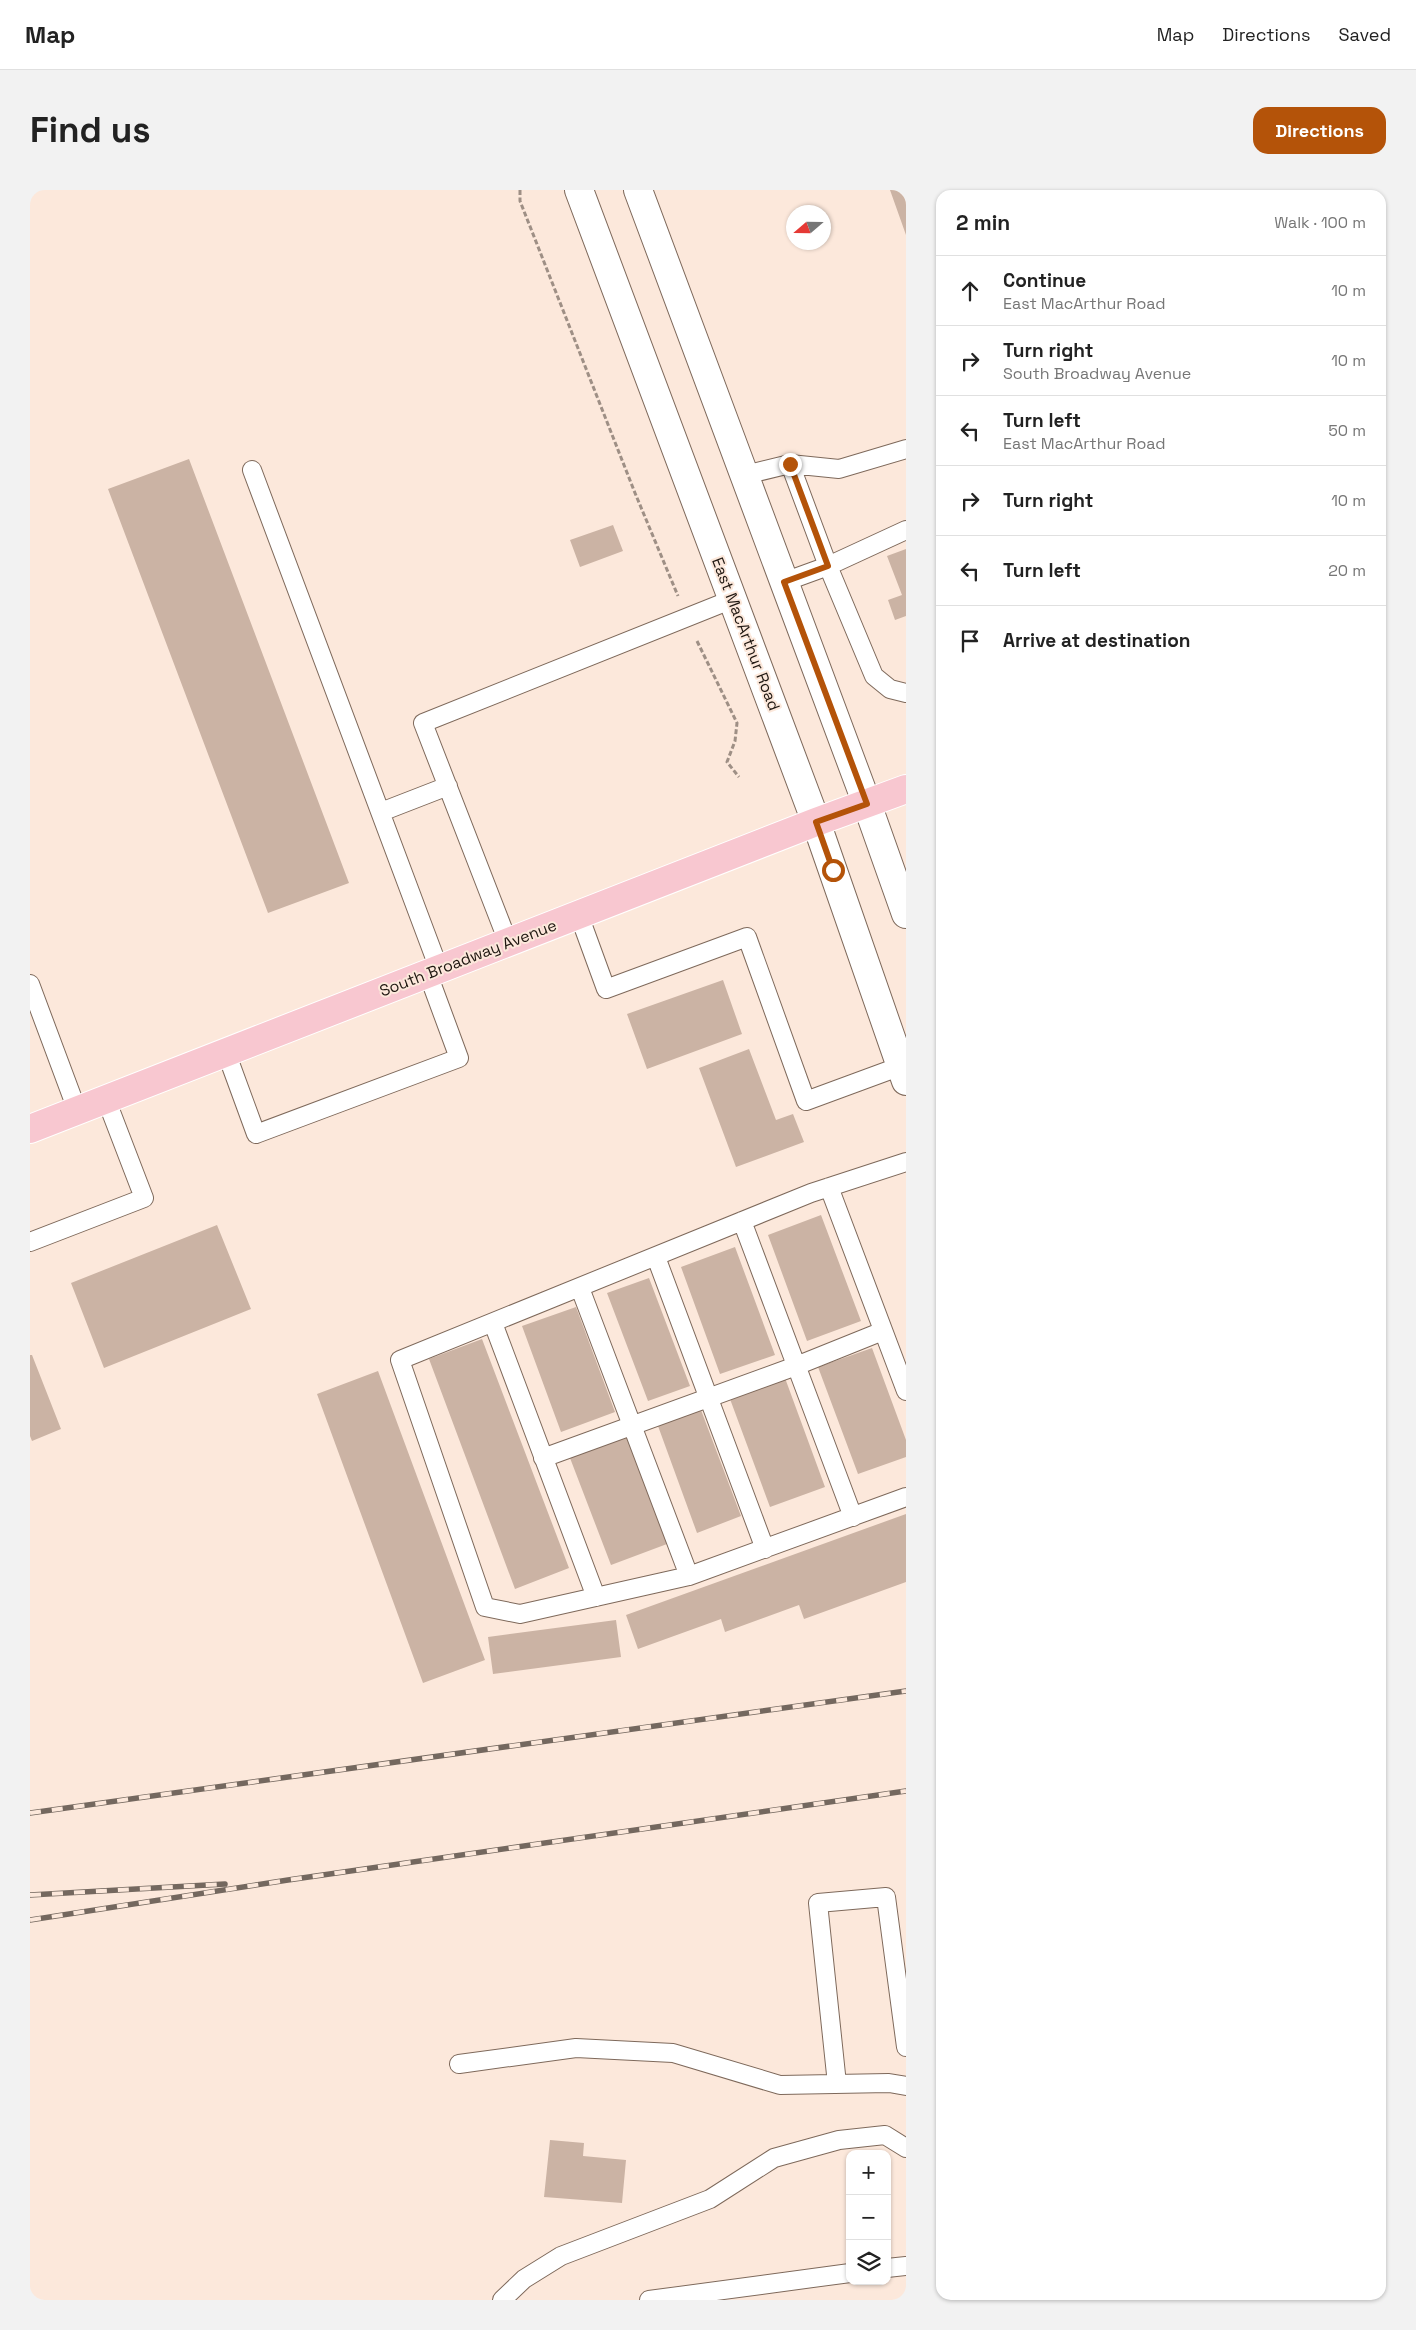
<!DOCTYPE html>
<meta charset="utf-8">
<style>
:root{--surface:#fff;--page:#f2f2f2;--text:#222;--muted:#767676;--line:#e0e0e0;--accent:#b45309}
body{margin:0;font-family:"Space Grotesk",sans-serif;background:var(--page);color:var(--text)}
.controls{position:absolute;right:15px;bottom:15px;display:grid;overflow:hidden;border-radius:10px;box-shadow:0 1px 4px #0004}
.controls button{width:45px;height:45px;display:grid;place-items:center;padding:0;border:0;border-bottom:1px solid var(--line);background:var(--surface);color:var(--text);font:25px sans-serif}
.compass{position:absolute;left:756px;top:15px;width:45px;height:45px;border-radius:50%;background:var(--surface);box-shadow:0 1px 4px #0004;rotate:250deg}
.stop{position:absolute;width:15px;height:15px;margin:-11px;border:4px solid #b45309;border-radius:50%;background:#fff}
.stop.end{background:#b45309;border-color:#fff;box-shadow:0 1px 5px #0008}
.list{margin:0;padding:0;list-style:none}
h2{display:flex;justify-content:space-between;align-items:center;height:65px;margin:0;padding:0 20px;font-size:21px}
h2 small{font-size:16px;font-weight:400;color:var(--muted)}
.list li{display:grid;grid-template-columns:32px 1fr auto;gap:15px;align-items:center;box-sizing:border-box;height:70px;padding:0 20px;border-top:1px solid var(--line)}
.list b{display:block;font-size:19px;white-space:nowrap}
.list p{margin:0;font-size:16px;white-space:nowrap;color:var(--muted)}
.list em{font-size:16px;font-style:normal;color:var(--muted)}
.icon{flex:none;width:28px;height:28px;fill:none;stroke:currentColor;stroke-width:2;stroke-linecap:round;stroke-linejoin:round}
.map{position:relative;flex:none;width:876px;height:2110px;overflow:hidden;border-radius:15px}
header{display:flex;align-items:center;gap:30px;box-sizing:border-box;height:70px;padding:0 25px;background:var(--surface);border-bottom:1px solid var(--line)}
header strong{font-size:24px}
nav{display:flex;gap:28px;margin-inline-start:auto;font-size:18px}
.intro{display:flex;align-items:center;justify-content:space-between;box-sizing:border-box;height:120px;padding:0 30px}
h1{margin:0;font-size:35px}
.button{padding:12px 22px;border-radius:15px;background:var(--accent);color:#fff;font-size:18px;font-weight:700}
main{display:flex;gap:30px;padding:0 30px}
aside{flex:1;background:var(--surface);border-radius:15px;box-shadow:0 1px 4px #0004}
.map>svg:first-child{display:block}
.building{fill:#cbb3a4}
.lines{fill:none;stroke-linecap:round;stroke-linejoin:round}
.service-casing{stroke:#7e695b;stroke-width:20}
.tertiary-casing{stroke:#7e695b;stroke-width:30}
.primary-casing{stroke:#fff;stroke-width:30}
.path{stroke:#9e8f85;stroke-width:3;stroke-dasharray:5 2.5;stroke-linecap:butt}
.service{stroke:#fff;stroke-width:18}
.tertiary{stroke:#fff;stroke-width:28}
.primary{stroke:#f8c7d0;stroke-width:28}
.rail-casing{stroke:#74685f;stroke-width:5.5}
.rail{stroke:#fce8db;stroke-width:4;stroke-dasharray:11;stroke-linecap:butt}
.route{stroke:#b45309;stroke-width:6}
.labels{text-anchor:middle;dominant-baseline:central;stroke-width:4;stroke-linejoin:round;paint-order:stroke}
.street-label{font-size:16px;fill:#1f1711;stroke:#fce8db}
</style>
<header>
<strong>Map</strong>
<nav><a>Map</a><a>Directions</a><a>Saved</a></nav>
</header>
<div class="intro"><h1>Find us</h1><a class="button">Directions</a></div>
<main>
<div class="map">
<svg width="876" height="2110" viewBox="0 0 876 2110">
<rect width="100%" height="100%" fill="#fce8db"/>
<path class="building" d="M860 0H876V45Z
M159 269 319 693 238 723 78 299Z
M583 335 593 361 550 377 540 350Z
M876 359V426L865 430 858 410 872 405 857 366Z
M693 790 712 844 617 879 597 824Z
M719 859 746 930 763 924 774 952 706 977 669 878Z
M791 1025 831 1131 777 1151 738 1045Z
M187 1035 221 1119 74 1178 41 1093Z
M705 1057 745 1165 690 1184 651 1077Z
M619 1088 660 1196 618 1211 577 1103Z
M546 1117 585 1222 531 1242 492 1136Z
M452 1149 539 1378 485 1399 399 1169Z
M842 1158 876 1250V1267L828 1284 788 1177Z
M0 1165H2L31 1239 2 1251 0 1246Z
M348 1181 455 1470 393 1493 287 1204Z
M755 1188 795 1297 740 1317 700 1209Z
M671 1220 711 1326 667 1343 628 1236Z
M597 1247 637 1354 581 1375 540 1268Z
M876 1324V1392L774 1429 769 1415 695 1442 691 1429 608 1459 596 1425Z
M586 1430 591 1467 463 1484 458 1447Z
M520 1950 554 1953 553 1966 596 1970 592 2013 514 2007Z"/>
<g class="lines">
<defs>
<path id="service" d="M760 274 798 376 844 486 860 499 876 503
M222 280 409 779
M715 285 760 274 809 279 876 259
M754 392 798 376 876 340
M351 622 418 596
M549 725 576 799 717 747 776 911 871 876
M478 752 393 533 703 409
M0 794 47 920
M196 862 226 944 429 868 398 784
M876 972 781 1003 370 1170 455 1417 490 1424 659 1386 876 1307
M799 997 876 1201
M712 1031 823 1327
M0 1052 114 1008 76 909
M626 1067 735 1359
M550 1098 659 1386
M463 1133 566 1407
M513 1268 766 1176 853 1141
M429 1874 546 1858 643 1863 750 1895 859 1893 876 1896
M807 1894 788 1713 856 1707 876 1857
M857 2078 876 2076
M472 2110 494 2089 531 2066 680 2009 744 1968 809 1950 855 1945 876 1958
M619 2110 820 2083"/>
<path id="tertiary" d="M549 0 786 632 876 891
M608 0 837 614 876 724"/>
<path id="primary" d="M0 939 786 632 876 599"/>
</defs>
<use href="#service" class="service-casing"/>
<use href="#tertiary" class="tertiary-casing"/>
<use href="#primary" class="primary-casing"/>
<path class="path" d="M490 0V11L605 303 648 406
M667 451 707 533 705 551 697 572 709 587"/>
<use href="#service" class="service"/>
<use href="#tertiary" class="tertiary"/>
<use href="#primary" class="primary"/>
<defs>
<path id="rail" d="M0 1623 876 1501
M0 1705 195 1694
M0 1730 258 1690 876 1601"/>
</defs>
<use href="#rail" class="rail-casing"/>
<use href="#rail" class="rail"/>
</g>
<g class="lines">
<path class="route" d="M760 274 798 376 754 392 837 614 786 632 803 680"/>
</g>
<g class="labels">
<g class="street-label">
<text transform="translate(716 444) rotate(69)">East MacArthur Road</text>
<text transform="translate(438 768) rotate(-21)">South Broadway Avenue</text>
</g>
</g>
</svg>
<div class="controls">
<button>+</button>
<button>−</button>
<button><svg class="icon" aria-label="layers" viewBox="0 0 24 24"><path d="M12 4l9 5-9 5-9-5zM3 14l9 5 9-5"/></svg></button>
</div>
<svg class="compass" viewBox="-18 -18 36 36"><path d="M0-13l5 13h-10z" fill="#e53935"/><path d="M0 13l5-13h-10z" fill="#767676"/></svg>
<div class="stop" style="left:803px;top:680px"></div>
<div class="stop end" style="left:760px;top:274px"></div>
</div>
<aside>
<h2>2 min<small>Walk · 100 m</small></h2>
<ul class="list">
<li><svg class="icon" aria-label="ahead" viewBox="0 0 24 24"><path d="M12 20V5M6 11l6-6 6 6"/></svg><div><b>Continue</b><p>East MacArthur Road</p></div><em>10 m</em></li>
<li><svg class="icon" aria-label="right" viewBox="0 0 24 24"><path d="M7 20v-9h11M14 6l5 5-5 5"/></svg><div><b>Turn right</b><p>South Broadway Avenue</p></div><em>10 m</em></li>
<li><svg class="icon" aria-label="left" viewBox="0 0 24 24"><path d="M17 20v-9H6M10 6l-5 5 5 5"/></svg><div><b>Turn left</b><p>East MacArthur Road</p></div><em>50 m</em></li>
<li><svg class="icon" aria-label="right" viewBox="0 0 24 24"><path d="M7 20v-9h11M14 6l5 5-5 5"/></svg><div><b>Turn right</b></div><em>10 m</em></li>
<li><svg class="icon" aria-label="left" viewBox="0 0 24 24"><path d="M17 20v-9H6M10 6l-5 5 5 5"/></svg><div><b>Turn left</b></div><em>20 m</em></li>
<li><svg class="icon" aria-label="arrive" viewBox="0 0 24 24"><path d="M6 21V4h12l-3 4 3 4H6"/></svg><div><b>Arrive at destination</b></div></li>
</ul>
</aside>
</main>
